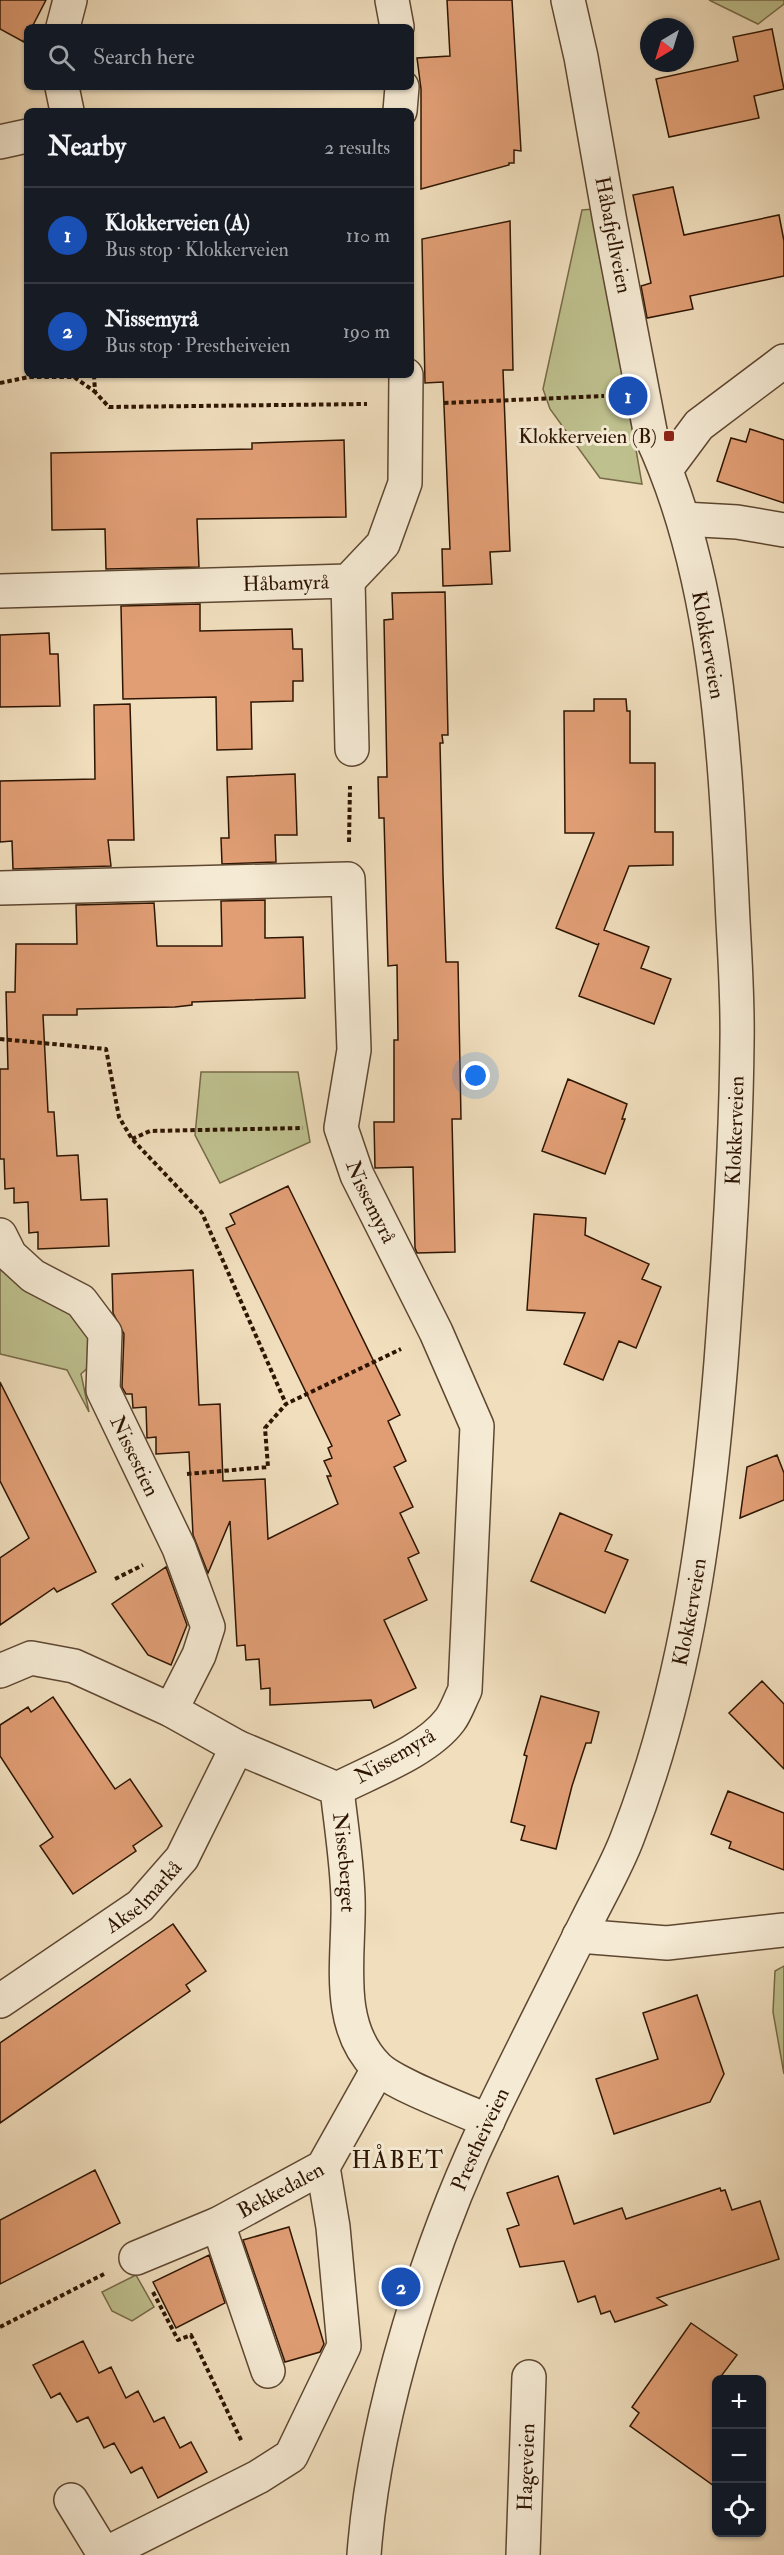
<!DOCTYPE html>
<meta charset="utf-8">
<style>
:root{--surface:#171b24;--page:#20242c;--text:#f1f3f6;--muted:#9ea1a6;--line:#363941;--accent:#d93025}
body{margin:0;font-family:"IM FELL Double Pica",serif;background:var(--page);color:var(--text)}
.controls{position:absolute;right:18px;bottom:18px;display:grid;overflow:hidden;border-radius:9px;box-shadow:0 2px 4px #0004}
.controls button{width:54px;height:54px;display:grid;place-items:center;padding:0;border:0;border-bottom:2px solid var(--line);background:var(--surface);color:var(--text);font:30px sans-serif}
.compass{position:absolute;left:640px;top:18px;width:54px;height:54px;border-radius:50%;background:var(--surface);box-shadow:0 2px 4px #0004;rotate:218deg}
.you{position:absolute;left:476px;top:1076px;width:21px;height:21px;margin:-15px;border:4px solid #fff;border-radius:50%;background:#1a73e8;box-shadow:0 0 0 9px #1a73e833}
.badge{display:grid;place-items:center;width:39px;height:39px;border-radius:50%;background:var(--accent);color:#fff;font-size:20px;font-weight:700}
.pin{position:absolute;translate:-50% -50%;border:3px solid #fff;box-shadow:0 2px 6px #0006}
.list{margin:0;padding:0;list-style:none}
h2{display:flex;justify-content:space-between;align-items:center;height:78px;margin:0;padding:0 24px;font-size:26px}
h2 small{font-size:20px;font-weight:400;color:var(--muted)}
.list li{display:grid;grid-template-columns:39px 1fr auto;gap:18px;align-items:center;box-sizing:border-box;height:96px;padding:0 24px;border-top:2px solid var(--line)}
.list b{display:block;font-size:22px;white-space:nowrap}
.list p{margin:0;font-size:20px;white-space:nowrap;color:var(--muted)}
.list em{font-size:20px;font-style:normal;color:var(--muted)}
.icon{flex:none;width:33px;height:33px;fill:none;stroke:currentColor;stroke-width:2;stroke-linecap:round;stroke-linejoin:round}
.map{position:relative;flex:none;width:784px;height:2555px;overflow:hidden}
.search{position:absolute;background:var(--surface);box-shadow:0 2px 4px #0004;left:24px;top:24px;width:390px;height:66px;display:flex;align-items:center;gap:15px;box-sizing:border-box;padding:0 21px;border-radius:9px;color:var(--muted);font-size:22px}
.panel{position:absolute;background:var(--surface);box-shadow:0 2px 4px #0004;left:24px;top:108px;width:390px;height:270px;border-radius:9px}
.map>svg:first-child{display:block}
.green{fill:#bec08e;stroke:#766a48;stroke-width:1.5}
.building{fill:#e19e75;stroke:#2e1502;stroke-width:1.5}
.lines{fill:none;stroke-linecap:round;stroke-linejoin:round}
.minor-casing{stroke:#5e4731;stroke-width:36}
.path{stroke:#2e1502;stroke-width:4;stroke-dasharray:4.5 3;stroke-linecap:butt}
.minor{stroke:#f5ead4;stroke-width:33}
.poi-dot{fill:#8f2418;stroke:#f5ead4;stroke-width:2}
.labels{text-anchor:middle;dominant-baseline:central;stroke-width:6;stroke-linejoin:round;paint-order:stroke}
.street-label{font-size:21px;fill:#2e1502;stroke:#f5ead4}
.poi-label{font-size:21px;fill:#2e1502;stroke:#f5ead4;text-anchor:end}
.quarter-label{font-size:24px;letter-spacing:1.5px;fill:#2e1502;stroke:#f5ead4}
</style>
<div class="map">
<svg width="784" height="2555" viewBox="0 0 784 2555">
<rect width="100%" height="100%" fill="#f0debd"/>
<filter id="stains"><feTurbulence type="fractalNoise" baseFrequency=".00333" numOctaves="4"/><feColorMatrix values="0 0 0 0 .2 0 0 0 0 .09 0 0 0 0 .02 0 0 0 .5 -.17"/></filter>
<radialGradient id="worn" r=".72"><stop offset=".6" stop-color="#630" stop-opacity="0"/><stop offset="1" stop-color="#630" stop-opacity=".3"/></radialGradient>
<path class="green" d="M709 0H784V4L758 24Z
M594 209 642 484 600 478 550 409 543 389 582 210Z
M201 1072H298L310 1142 220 1183 195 1135Z
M0 1250 70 1306 88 1332 93 1363 81 1374 89 1412 67 1370 0 1354Z
M784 1966V2074L773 2012 775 1971Z
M136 2275 154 2307 132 2321 112 2311 102 2292Z"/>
<path class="building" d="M0 0H46L32 27H27L24 42 0 29Z
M447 0H512L521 151 514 150V163H509V165L421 189V89L417 58 450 56Z
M772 29 784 89 754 96 759 118 669 137 656 79 738 61 733 37Z
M673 187 684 235 779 215 784 241V276L690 296 693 309 647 318 641 286 651 283 633 195Z
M510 221 513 370H503L510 551 490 552 492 584 443 586 442 549H450L443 382 425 383 422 239Z
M750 429 784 440V503L717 481 731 438 746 442Z
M344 440 346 517 197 519 199 567 106 569 105 529 52 530 51 453 252 449V443Z
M445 592 448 735H442L443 743H440L443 875 446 962H458L461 1119H452L455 1252 417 1253 415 1248 413 1167 375 1168 374 1122H394V1040H398L397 965 388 966 384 818H379L378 777H387L384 620 393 619 392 593Z
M200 604V631L292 629 293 649H302L303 681H293V701L251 702 252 749 217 750 216 697 123 699 121 606Z
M49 633 50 654H58L60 706 0 707V635Z
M594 699H626L627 711H630V763H655V832H673V865L629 866 604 930 649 947 641 968 671 979 654 1024 579 996 599 943 598 945 556 928 594 833H565L564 711H594Z
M130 704 134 840H108L111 866 13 869 12 841 0 842V781L95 779 94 705Z
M295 774 297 835H275L276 862 222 864 221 838H229L227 777Z
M265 900V938L303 937 305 998 192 1002V1005L175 1007 77 1009V1015H43L48 1112H54L57 1156 78 1155 81 1200 107 1199 109 1246 38 1249V1232L29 1233 28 1202 14 1203V1188L5 1189 4 1159H0V1069H8L6 992H15L16 944H77L76 905 154 903 157 946H222L221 901Z
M568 1079 627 1104 622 1119H625L605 1174 542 1151Z
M288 1186 400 1415 388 1421 406 1461 394 1467 413 1507 400 1513 419 1553 408 1558 427 1600 384 1620 416 1688 374 1708 371 1700 270 1705V1688L261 1689 259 1659 246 1660 245 1645 237 1646 230 1521 208 1573 193 1535 189 1452 156 1454V1437L147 1438 146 1407 133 1408 132 1394H126L122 1387 124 1334 113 1313 112 1274 193 1270 199 1405 220 1404 223 1481 265 1479 268 1539 338 1504 327 1476H331L324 1461 332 1458 328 1448 332 1446 226 1228 235 1224 230 1214Z
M534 1214 586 1218 585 1235 649 1264 642 1279 661 1287 636 1348 619 1341 603 1380 564 1364 585 1313 527 1310Z
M0 1382 96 1572 57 1592 54 1588 0 1625V1558L29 1538 0 1481Z
M777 1455 784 1473V1500L740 1518 747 1467Z
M560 1513 612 1535 605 1551 628 1560 605 1613 531 1581Z
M166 1567 187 1625 171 1665 148 1655 112 1604Z
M762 1681 784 1704V1769L729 1713Z
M541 1696 599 1712 591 1743H586L572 1786 556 1849 521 1840 525 1826 511 1822 527 1756 524 1755Z
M53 1697 115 1789 130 1779 162 1826 133 1846 136 1851 73 1894 40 1846 53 1837 0 1756V1725L28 1707 31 1712Z
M728 1791 784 1813V1870L729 1848 731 1842 711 1834Z
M173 1924 206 1971 186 1985 190 1991 0 2123V2043Z
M697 1995 724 2074 710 2102 614 2134 596 2079 658 2059 643 2013Z
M95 2170 120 2223 0 2284V2220Z
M558 2176 574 2224 622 2208 626 2219 720 2188 721 2191 725 2190 732 2210 760 2201 779 2259 657 2298 667 2305 615 2322 610 2311 601 2314 595 2296 578 2302 564 2261 520 2267 507 2229 519 2225 507 2193Z
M289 2227 324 2344 320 2352 285 2362 243 2240Z
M209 2255 225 2303 176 2328 153 2282Z
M691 2323 737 2355 719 2379H717V2488L630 2426 639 2413 632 2407Z
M83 2341 99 2373 111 2367 126 2398 138 2391 154 2422 164 2417 180 2448 191 2442 207 2472 158 2498 142 2467 131 2473 114 2443 104 2448 88 2417 77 2422 60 2393 51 2398 33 2365Z"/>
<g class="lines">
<defs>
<g id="minor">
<path d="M392 0 397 27"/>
<path d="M63 27 70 0"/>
<path d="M62 87 67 111"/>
<path d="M400 111 402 87"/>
<path d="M0 142 27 136"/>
<path d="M667 468 699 425 784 361"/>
<path d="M683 519 737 522 784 530"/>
<path d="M348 581 352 749"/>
<path id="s1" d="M0 591 348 581 383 544 405 483 406 375"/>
<path id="s2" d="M0 888 348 879 354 1050 341 1128 357 1175 436 1332 477 1426 465 1690C460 1700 456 1712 450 1720 427 1751 372 1771 337 1789"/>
<path id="s3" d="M0 1235 10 1255 33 1276 81 1301 105 1333 103 1390 179 1548 208 1627 199 1655 171 1710"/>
<path id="s4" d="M0 1671 31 1658 74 1666 171 1710 237 1747 337 1789C341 1825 347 1862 348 1898 350 1954 333 2023 377 2067 395 2085 462 2109 488 2121"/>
<path d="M579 1936 667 1943 784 1930"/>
<path id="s5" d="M0 2001 140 1906 182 1858 237 1747"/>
<path d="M218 2224 268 2371"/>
<path id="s6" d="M136 2258 218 2224 323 2167 378 2069"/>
<path d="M71 2500 104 2554"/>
<path d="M103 2555 258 2477 291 2456 344 2346 333 2227 323 2167"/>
<path id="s7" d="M364 2555C374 2415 430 2239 492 2112 522 2050 554 1987 585 1925 599 1896 617 1866 628 1836 687 1685 708 1522 721 1362 729 1256 736 1149 737 1043 738 995 734 947 732 900 725 749 716 574 651 436L610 222 581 57 568 0"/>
<path id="s8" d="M523 2555 529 2377"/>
</g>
</defs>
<use href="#minor" class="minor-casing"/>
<path class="path" d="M94 375 95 392 109 407 367 404
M0 383 29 377H74L94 391
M444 403 604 396
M349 842 350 786
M0 1039 106 1049 119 1117 132 1139 202 1213 286 1404
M132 1139 150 1131 303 1128
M187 1474 268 1467 265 1428 286 1404 401 1349
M115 1579 143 1565
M153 2292 178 2340 191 2335 242 2442
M0 2327 104 2274"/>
<use href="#minor" class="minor"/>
</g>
<rect class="poi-dot" x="663" y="430" width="12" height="12" rx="3"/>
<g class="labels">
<g class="street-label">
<text transform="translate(613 235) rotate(79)">Håbafjellveien</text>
<text stroke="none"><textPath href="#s1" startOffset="286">Håbamyrå</textPath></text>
<text transform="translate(708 645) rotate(80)">Klokkerveien</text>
<text stroke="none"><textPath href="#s7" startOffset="1488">Klokkerveien</textPath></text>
<text stroke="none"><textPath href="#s2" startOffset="678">Nissemyrå</textPath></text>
<text stroke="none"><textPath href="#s3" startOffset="278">Nissestien</textPath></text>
<text stroke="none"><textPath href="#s7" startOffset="1004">Klokkerveien</textPath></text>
<text transform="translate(395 1756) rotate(-30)">Nissemyrå</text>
<text stroke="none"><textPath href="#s4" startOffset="442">Nisseberget</textPath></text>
<text stroke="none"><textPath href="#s5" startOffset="178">Akselmarkå</textPath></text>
<text stroke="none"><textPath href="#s7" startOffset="434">Prestheiveien</textPath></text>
<text stroke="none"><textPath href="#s6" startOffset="160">Bekkedalen</textPath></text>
<text stroke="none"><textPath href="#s8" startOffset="88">Hageveien</textPath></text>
</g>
<g class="poi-label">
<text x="657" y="436">Klokkerveien (B)</text>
</g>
<g class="quarter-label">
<text x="398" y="2160">HÅBET</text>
</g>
</g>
<rect width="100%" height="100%" filter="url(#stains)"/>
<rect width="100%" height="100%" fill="url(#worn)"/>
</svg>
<div class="controls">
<button>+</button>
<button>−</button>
<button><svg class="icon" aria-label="locate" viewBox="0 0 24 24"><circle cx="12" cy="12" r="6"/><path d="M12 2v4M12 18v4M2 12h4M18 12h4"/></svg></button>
</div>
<svg class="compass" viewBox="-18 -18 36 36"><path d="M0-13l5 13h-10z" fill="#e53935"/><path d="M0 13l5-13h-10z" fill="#9ea1a6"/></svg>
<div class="you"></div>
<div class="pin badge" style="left:628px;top:396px;background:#1a4fb4">1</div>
<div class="pin badge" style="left:401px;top:2287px;background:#1a4fb4">2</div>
<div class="search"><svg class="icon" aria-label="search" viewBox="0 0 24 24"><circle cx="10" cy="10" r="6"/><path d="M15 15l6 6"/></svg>Search here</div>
<section class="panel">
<h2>Nearby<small>2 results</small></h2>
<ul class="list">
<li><span class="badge" style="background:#1a4fb4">1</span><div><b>Klokkerveien (A)</b><p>Bus stop · Klokkerveien</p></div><em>110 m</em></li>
<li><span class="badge" style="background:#1a4fb4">2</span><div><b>Nissemyrå</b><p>Bus stop · Prestheiveien</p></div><em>190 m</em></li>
</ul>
</section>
</div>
